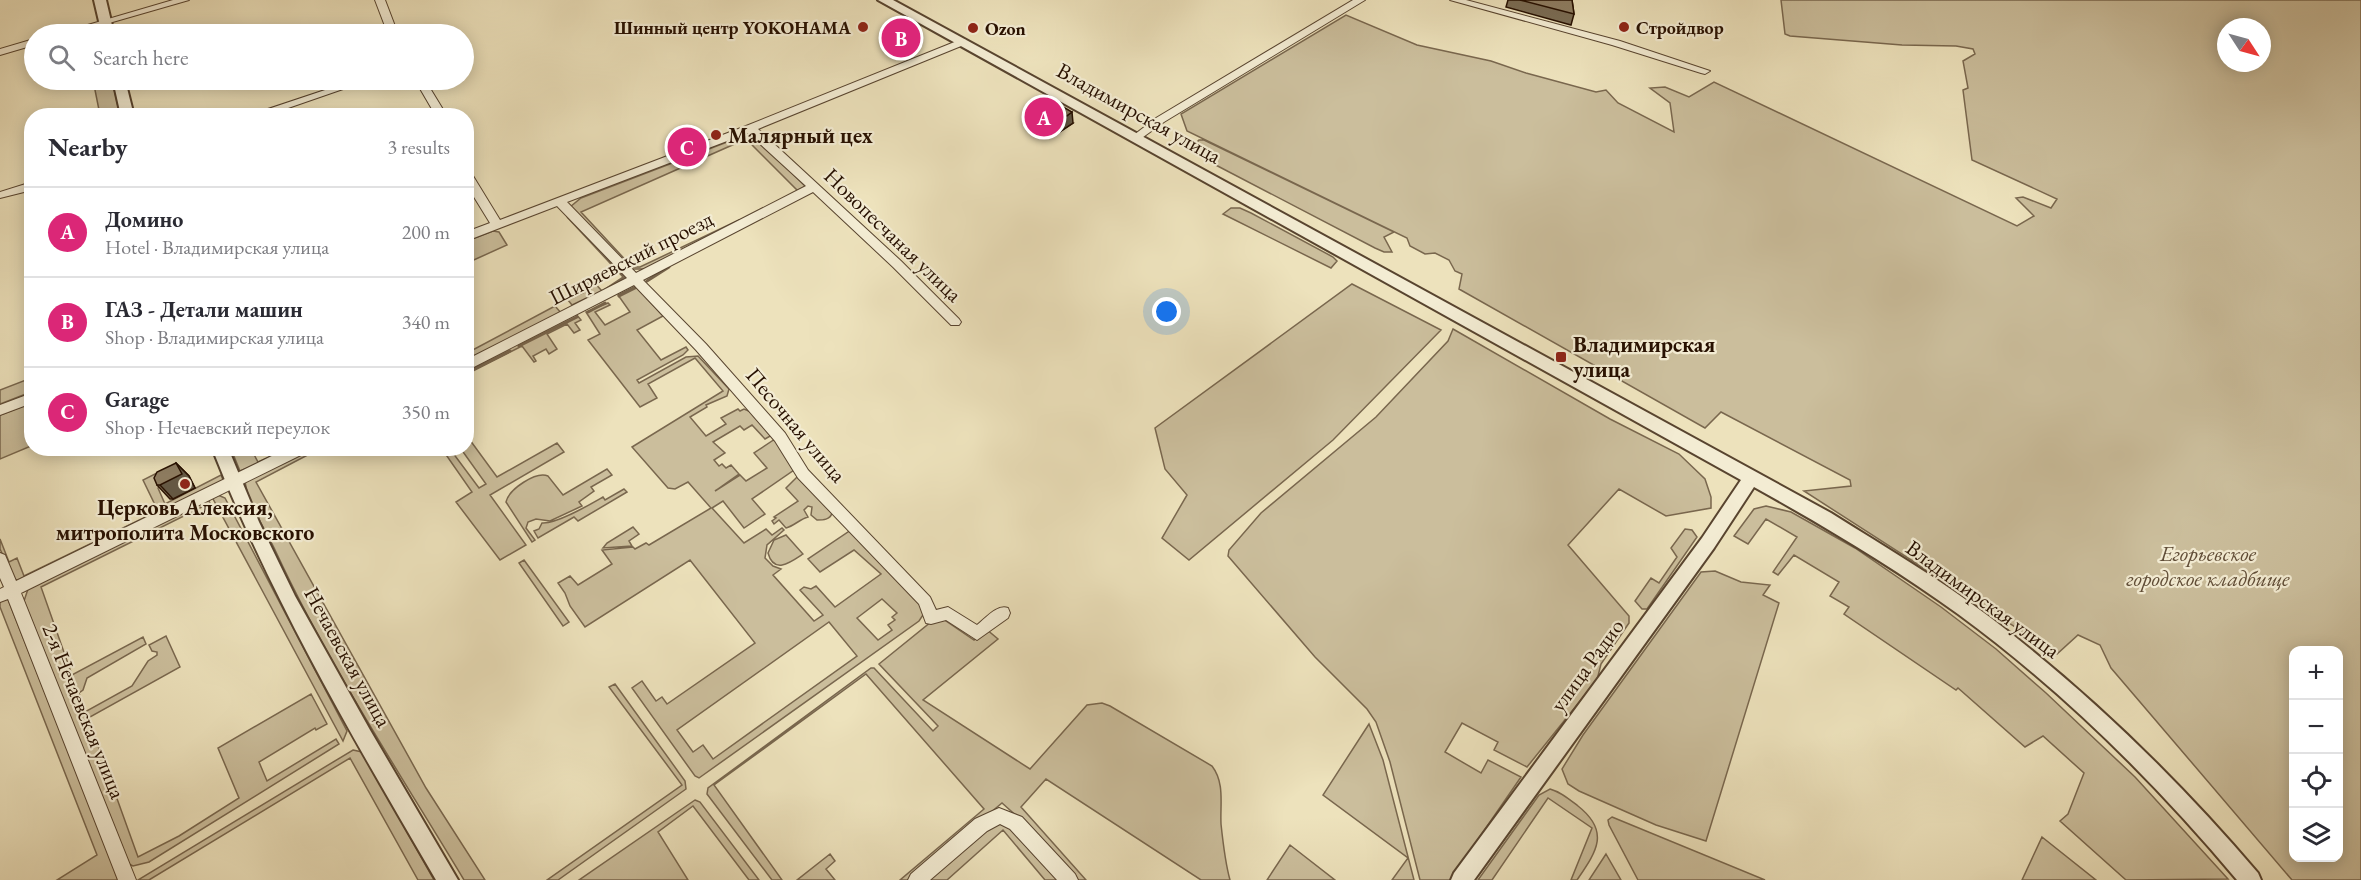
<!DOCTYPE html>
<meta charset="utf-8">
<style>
:root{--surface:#fff;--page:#f2f2f3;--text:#2b2b33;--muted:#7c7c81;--line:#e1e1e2;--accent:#db2777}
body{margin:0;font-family:"EB Garamond",serif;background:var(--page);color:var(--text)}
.controls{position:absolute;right:18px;bottom:18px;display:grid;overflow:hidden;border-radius:12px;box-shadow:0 3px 15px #0003}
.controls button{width:54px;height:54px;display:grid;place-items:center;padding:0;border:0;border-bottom:2px solid var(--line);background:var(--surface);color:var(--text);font:30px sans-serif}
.compass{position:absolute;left:2217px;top:18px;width:54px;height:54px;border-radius:50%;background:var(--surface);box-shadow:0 3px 15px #0003;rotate:126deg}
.you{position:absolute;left:1167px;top:312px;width:21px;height:21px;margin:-15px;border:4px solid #fff;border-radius:50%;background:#1a73e8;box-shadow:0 0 0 9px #1a73e833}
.badge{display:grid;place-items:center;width:39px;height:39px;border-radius:50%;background:var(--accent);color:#fff;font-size:20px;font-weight:700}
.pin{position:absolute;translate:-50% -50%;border:3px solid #fff;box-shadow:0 2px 6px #0006}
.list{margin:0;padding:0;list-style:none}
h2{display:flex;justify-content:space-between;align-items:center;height:78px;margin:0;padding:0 24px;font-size:26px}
h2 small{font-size:20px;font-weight:400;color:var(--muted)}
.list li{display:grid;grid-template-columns:39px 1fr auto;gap:18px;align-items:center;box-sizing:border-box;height:90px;padding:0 24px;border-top:2px solid var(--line)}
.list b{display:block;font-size:22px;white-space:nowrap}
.list p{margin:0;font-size:20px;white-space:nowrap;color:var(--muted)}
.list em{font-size:20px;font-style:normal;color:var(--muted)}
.icon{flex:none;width:33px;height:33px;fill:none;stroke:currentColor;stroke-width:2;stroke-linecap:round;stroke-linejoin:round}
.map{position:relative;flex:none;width:2361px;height:880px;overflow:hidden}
.search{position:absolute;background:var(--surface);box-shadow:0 3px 15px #0003;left:24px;top:24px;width:450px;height:66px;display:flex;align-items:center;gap:15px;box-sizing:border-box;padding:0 21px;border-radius:33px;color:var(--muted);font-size:22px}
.panel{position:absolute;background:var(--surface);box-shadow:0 3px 15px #0003;left:24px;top:108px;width:450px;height:348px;border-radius:24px}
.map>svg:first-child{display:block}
.green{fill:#cbbe9c;stroke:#79674e;stroke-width:1.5;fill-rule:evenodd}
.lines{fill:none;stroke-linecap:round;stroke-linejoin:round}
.stream{stroke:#76634a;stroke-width:3}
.minor-casing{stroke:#58442f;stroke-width:2}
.tertiary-casing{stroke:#58442f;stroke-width:4}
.minor{fill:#f3ecd3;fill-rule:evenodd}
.tertiary{fill:#f3ecd3;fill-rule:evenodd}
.wall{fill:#7a6c54;stroke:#271000;stroke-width:1.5}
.shaded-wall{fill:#635845;stroke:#271000;stroke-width:1.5}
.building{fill:#8e7d62;stroke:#271000;stroke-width:1.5}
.poi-dot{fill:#8f2418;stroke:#f3ecd3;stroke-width:2}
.labels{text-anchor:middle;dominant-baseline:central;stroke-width:4.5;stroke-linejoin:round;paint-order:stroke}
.far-poi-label{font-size:18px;font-weight:bold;fill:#271000;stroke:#f3ecd3;text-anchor:start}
.street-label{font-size:22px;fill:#271000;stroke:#f3ecd3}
.poi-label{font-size:22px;font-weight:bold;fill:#271000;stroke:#f3ecd3;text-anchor:start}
.park-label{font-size:22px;font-style:italic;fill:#604d37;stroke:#f3ecd3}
</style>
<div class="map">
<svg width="2361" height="880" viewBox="0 0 2361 880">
<rect width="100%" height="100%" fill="#ede2bc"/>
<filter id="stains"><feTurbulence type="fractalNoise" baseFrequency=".00333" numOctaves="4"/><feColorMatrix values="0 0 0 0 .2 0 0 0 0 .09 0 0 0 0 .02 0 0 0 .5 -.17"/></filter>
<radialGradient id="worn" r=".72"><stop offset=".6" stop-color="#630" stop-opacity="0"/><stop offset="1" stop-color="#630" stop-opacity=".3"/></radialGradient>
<path class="green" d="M1781 0H2361V880H2292L2111 668 2100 645 2078 635 2057 654 1804 491 1851 486 1850 480 1721 412 1705 428 1459 289 1462 274 1455 271 1449 260 1435 253 1425 254 1410 246 1407 238 1187 131 1181 114 1346 15 1417 45 1491 61 1526 73 1596 92 1606 90 1618 103 1674 132 1670 103 1650 88 1665 87 1689 97 1714 82 2017 226 2034 216 2016 198 2023 197 2051 208 2057 199 1972 160 1963 90 1968 88 1963 61 1975 54 1973 49 1956 46 1902 45 1790 36 1785 34ZM2226 27H2262V63H2226ZM2294 650H2338V858H2294Z
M93 80H112L120 115H100Z
M748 134H753L806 187 798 191 746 139 581 212 632 267H640L739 220 646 269H630L570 207 581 198Z
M1199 140H1204L1394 232 1384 237 1392 252H1384L1375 248 1210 162 1197 152 1196 143Z
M1231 208H1240L1251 213 1333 257 1337 261 1331 268 1223 214Z
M567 217 625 277 591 299 589 297 572 305 568 300 591 289 586 282 591 279 602 291 623 277Z
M493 231 499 232 507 245 467 263V241Z
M1352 284 1441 330 1333 440 1189 560 1162 538 1187 495 1165 469 1155 428Z
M636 286 663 316 637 330 661 360 686 347 688 350 683 355 637 380 639 383 686 357 698 356 729 389 727 396 706 405 707 407 690 417 706 436 726 424 721 418 738 409 740 411 744 409 751 412 772 435 765 439 752 425 744 430 740 426 713 442 725 453 714 460 719 466 722 464 726 468 731 465 739 474 715 491 740 475 746 481 767 468 754 453 775 439 794 470 752 499 765 514 744 528 723 501 712 508 744 543 766 529 772 535 782 528 784 530 767 545 765 558 773 566 781 569 773 575 814 621 823 615 800 590 804 587 811 589 816 586 835 607 881 574 854 550 820 572 808 559 851 530 924 606 923 615 919 621 699 778 695 776 632 688 642 681 656 701 662 697 667 704 755 643 690 560 585 627 570 606 565 593 558 583 570 576 578 585 612 564 602 550 633 547 635 549 646 543 649 545 711 508 688 482 675 489 668 488 632 447 723 391 695 358 648 384 657 398 640 407 588 340 600 334 586 312 608 303 610 305 595 312 605 325 630 312 618 295ZM882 599 897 613 892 617 895 620 888 625 892 630 878 640 857 618ZM829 622 857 656 713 759 703 745 693 752 677 730Z
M555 306 562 314 467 363V353Z
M576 314 581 320 575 323 580 330 574 333 567 324 547 334 557 349 549 354 546 349 533 356 536 361 534 362 522 346 467 374V370Z
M1453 329 1610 419 1679 454 1705 479 1711 497V508L1666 516 1619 489 1568 545 1629 616V623L1601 664 1597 680 1527 767 1494 750 1498 742 1462 723 1445 752 1481 773 1488 760 1521 777 1450 880H1420L1390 762 1376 722 1367 709 1315 657 1228 556 1229 550 1261 513 1376 417 1448 341Z
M31 378V392L0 404V390Z
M31 403V446L0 459V415Z
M467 436 497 477 557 443 564 452 490 495 526 545 500 560 456 502 472 492 442 449H450L479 488 486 484 461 449 466 448Z
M231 449H251L258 462 287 449H294L240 471Z
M308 449H319L256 482 426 788 485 880H464C399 772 329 666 276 552 266 530 248 505 245 481Z
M607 469 612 475 591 487 594 491 579 502 582 506 550 521 536 519 528 522 526 528 535 540 532 542 506 502C509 489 536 471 548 476L563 495Z
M163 470 165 484 158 488 165 504 221 475 224 482 16 583 0 549V539L9 562 17 558 24 576 158 511 143 480Z
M798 476 832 513C830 520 823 520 817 520L811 515 812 507 808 506 804 510 808 517C800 519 794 526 786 528L779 520 774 524 772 521 776 518 774 517 798 501 786 488Z
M624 489 627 492 578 521 574 517 538 538 534 531 539 529 542 523C557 524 589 505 603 497L605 500Z
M218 495 225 498 347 731 343 741 212 497Z
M208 499 210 503 41 587 72 675 143 637 146 644 87 678 83 690 79 693 85 712 132 686 148 661 157 655V652L152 651 149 645 166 636 180 667 88 718 138 857 179 836 239 798 218 748 311 694 327 724 316 730 315 728 259 762 267 781 336 739 339 744 149 862 133 866 129 864 24 601 28 589Z
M1766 506 1791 512 1855 548 1941 607 1996 649 2046 693 2135 777 2228 879 2126 880 2060 821 2068 814 2084 773 2043 736 2025 747 1958 688 1956 690 1844 614 1849 607 1830 596 1839 582 1794 555 1778 575 1773 572 1797 537 1766 519 1748 544 1734 536 1754 509Z
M633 527 639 534 629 541 632 546 603 548 607 543Z
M1685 529 1692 530 1697 537 1647 609H1642L1635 601 1651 578 1659 583 1677 557 1671 548Z
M786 535 803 554C791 562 774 575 768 553L774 540Z
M524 560 569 622 563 626 519 563Z
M1715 571 1741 582 1770 585 1763 595 1779 603 1706 841 1656 825 1579 791 1568 784 1562 769 1583 735 1701 572Z
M7 597 106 846 118 880H57L97 855 0 607V601Z
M943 619 974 640 986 629 998 639 923 700 1030 769 1087 705 1102 703 1110 706 1212 766C1225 783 1220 804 1221 824 1223 843 1225 862 1230 880H1201L1046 779 1021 807 1086 880H1078L1038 835 1002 803 910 880H900L984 809 866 674 714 785 782 880H772L707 794 708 788 871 668H874L933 731 938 726 879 664 931 622Z
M615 684 685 781 686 789 558 880H547L682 785 609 687Z
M1369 724 1383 760 1414 880H1392L1408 858 1323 795Z
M353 750 362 752 434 880H418L350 758 149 880H138Z
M1550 789C1561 792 1569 799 1578 806 1611 832 1596 852 1577 880H1571L1592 828 1548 798 1492 880H1478L1539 795Z
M695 800 700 802 759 880H749L693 806 658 832 688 880H579Z
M1612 817 1765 880H1638L1609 825 1608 820Z
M999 824 1009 826 1063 880H1045L1003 830 947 880H926L982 830Z
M2042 837 2096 880H2022Z
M1290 845 1335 880H1267Z
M830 854 835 861 826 869 835 880H797Z
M1606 854 1621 880H1589Z"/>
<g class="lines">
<path class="stream" d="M647 281 669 267
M619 296 635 288
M588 312 605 303
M519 346 577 317
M466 373 510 351"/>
<defs>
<path id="minor" d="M173 0H189L71 34H57Z
M375 0H385L398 34H388Z
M1353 0H1365L1164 122 1139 140 1135 141 1130 138 1156 118Z
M1450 0H1466L1620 41 1710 71 1705 74 1701 73 1612 45Z
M34 39V45L0 55V49Z
M962 39 966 40V44L758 129 901 261 959 319 961 322 959 325H951L893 267 813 192 643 280 706 344 785 433 808 470 930 597 936 610 948 607 977 625C986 618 997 604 1008 608L1010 613 1008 618 977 640 946 620 931 624 926 623 919 604 798 478 775 441 696 350 634 285 466 371V360L627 278 557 206 466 241V232L490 223 466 184V170L470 171 500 220 746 126ZM748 133 806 186 636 273 567 202Z
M355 80H369L265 116H247Z
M415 80H425L447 116H436Z
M32 182V190L0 198V192Z
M32 393V403L0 415V405Z
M288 448H309L307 452 21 593 136 880H118L8 599 0 602V589L4 587 0 578V553L5 555 16 581Z
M999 808 1022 817 1075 874 1078 880H1057L1010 829 1000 824 987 831 930 880H908L911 874 975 819Z"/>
<path id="tertiary" d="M94 0H106L114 34H102Z
M878 0H893L1831 513C1885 547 1940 579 1991 618 2089 693 2178 779 2258 873L2261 880H2237C2155 782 2062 690 1958 614 1893 567 1824 526 1754 487L1714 548 1474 880H1451L1454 873 1702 538 1741 480Z
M113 80H125L134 116H121Z
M212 448H228L259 522 295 596 370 730 458 880H436C354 740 272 600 212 448Z"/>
</defs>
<use href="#minor" class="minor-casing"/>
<use href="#tertiary" class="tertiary-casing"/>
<use href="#minor" class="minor"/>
<use href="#tertiary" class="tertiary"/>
</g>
<path class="wall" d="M1508 0H1572L1574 14 1571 25 1506 7Z
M1043 115 1073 123 1058 133 1044 125Z
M176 463 189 476 195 488 173 499H170L157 485Z"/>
<path class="shaded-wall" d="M1072 112 1073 123 1058 133 1057 123Z
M176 463 189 476 195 488 173 499 160 485Z"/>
<path class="building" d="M1520 0H1572L1574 14Z
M1058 104 1072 112 1057 123 1043 115Z
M176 463 182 474 160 485H157L154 478 157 472Z"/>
<g class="poi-dot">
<circle cx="863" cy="27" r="6"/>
<circle cx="1624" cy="27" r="6"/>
<circle cx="973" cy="28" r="6"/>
<circle cx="716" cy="135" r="6"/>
<rect x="1555" y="351" width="12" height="12" rx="3"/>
<circle cx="185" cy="484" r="6"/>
</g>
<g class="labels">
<g class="far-poi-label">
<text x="851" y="27" text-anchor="end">Шинный центр YOKOHAMA</text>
<text x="1636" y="27">Стройдвор</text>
<text x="985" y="28">Ozon</text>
</g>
<g class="street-label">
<text transform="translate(1139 113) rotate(29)">Владимирская улица</text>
<text transform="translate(893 235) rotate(44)">Новопесчаная улица</text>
<text transform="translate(631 258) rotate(-27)">Ширяевский проезд</text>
<text transform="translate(796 425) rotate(50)">Песочная улица</text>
<text transform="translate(1983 599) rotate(36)">Владимирская улица</text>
<text transform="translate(348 657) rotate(61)">Нечаевская улица</text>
<text transform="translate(1587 665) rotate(-54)">улица Радио</text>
<text transform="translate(84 711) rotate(68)">2-я Нечаевская улица</text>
</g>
<g class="poi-label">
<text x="728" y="135">Малярный цех</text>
<text x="1573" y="344">Владимирская<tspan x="1573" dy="25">улица</tspan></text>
<text x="185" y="507" text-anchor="middle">Церковь Алексия,<tspan x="185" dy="25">митрополита Московского</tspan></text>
</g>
<g class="park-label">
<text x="2208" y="553">Егорьевское<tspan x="2208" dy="25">городское кладбище</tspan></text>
</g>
</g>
<rect width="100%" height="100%" filter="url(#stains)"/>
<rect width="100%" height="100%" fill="url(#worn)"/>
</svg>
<div class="controls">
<button>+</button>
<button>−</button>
<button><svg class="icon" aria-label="locate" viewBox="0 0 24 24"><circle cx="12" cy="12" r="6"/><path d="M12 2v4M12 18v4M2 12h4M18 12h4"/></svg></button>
<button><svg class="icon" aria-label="layers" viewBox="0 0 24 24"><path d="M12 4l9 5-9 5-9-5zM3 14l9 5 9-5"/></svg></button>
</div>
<svg class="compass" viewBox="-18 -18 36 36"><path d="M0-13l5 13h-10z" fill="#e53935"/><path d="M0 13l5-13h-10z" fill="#7c7c81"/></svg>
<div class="you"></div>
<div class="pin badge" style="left:1044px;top:117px">A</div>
<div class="pin badge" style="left:901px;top:38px">B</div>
<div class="pin badge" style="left:687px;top:147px">C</div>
<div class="search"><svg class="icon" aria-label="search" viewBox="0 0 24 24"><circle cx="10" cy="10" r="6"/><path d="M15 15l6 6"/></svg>Search here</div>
<section class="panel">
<h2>Nearby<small>3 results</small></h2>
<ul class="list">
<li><span class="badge">A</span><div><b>Домино</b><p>Hotel · Владимирская улица</p></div><em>200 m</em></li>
<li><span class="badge">B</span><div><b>ГАЗ - Детали машин</b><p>Shop · Владимирская улица</p></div><em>340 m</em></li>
<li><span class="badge">C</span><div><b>Garage</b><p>Shop · Нечаевский переулок</p></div><em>350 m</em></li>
</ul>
</section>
</div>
